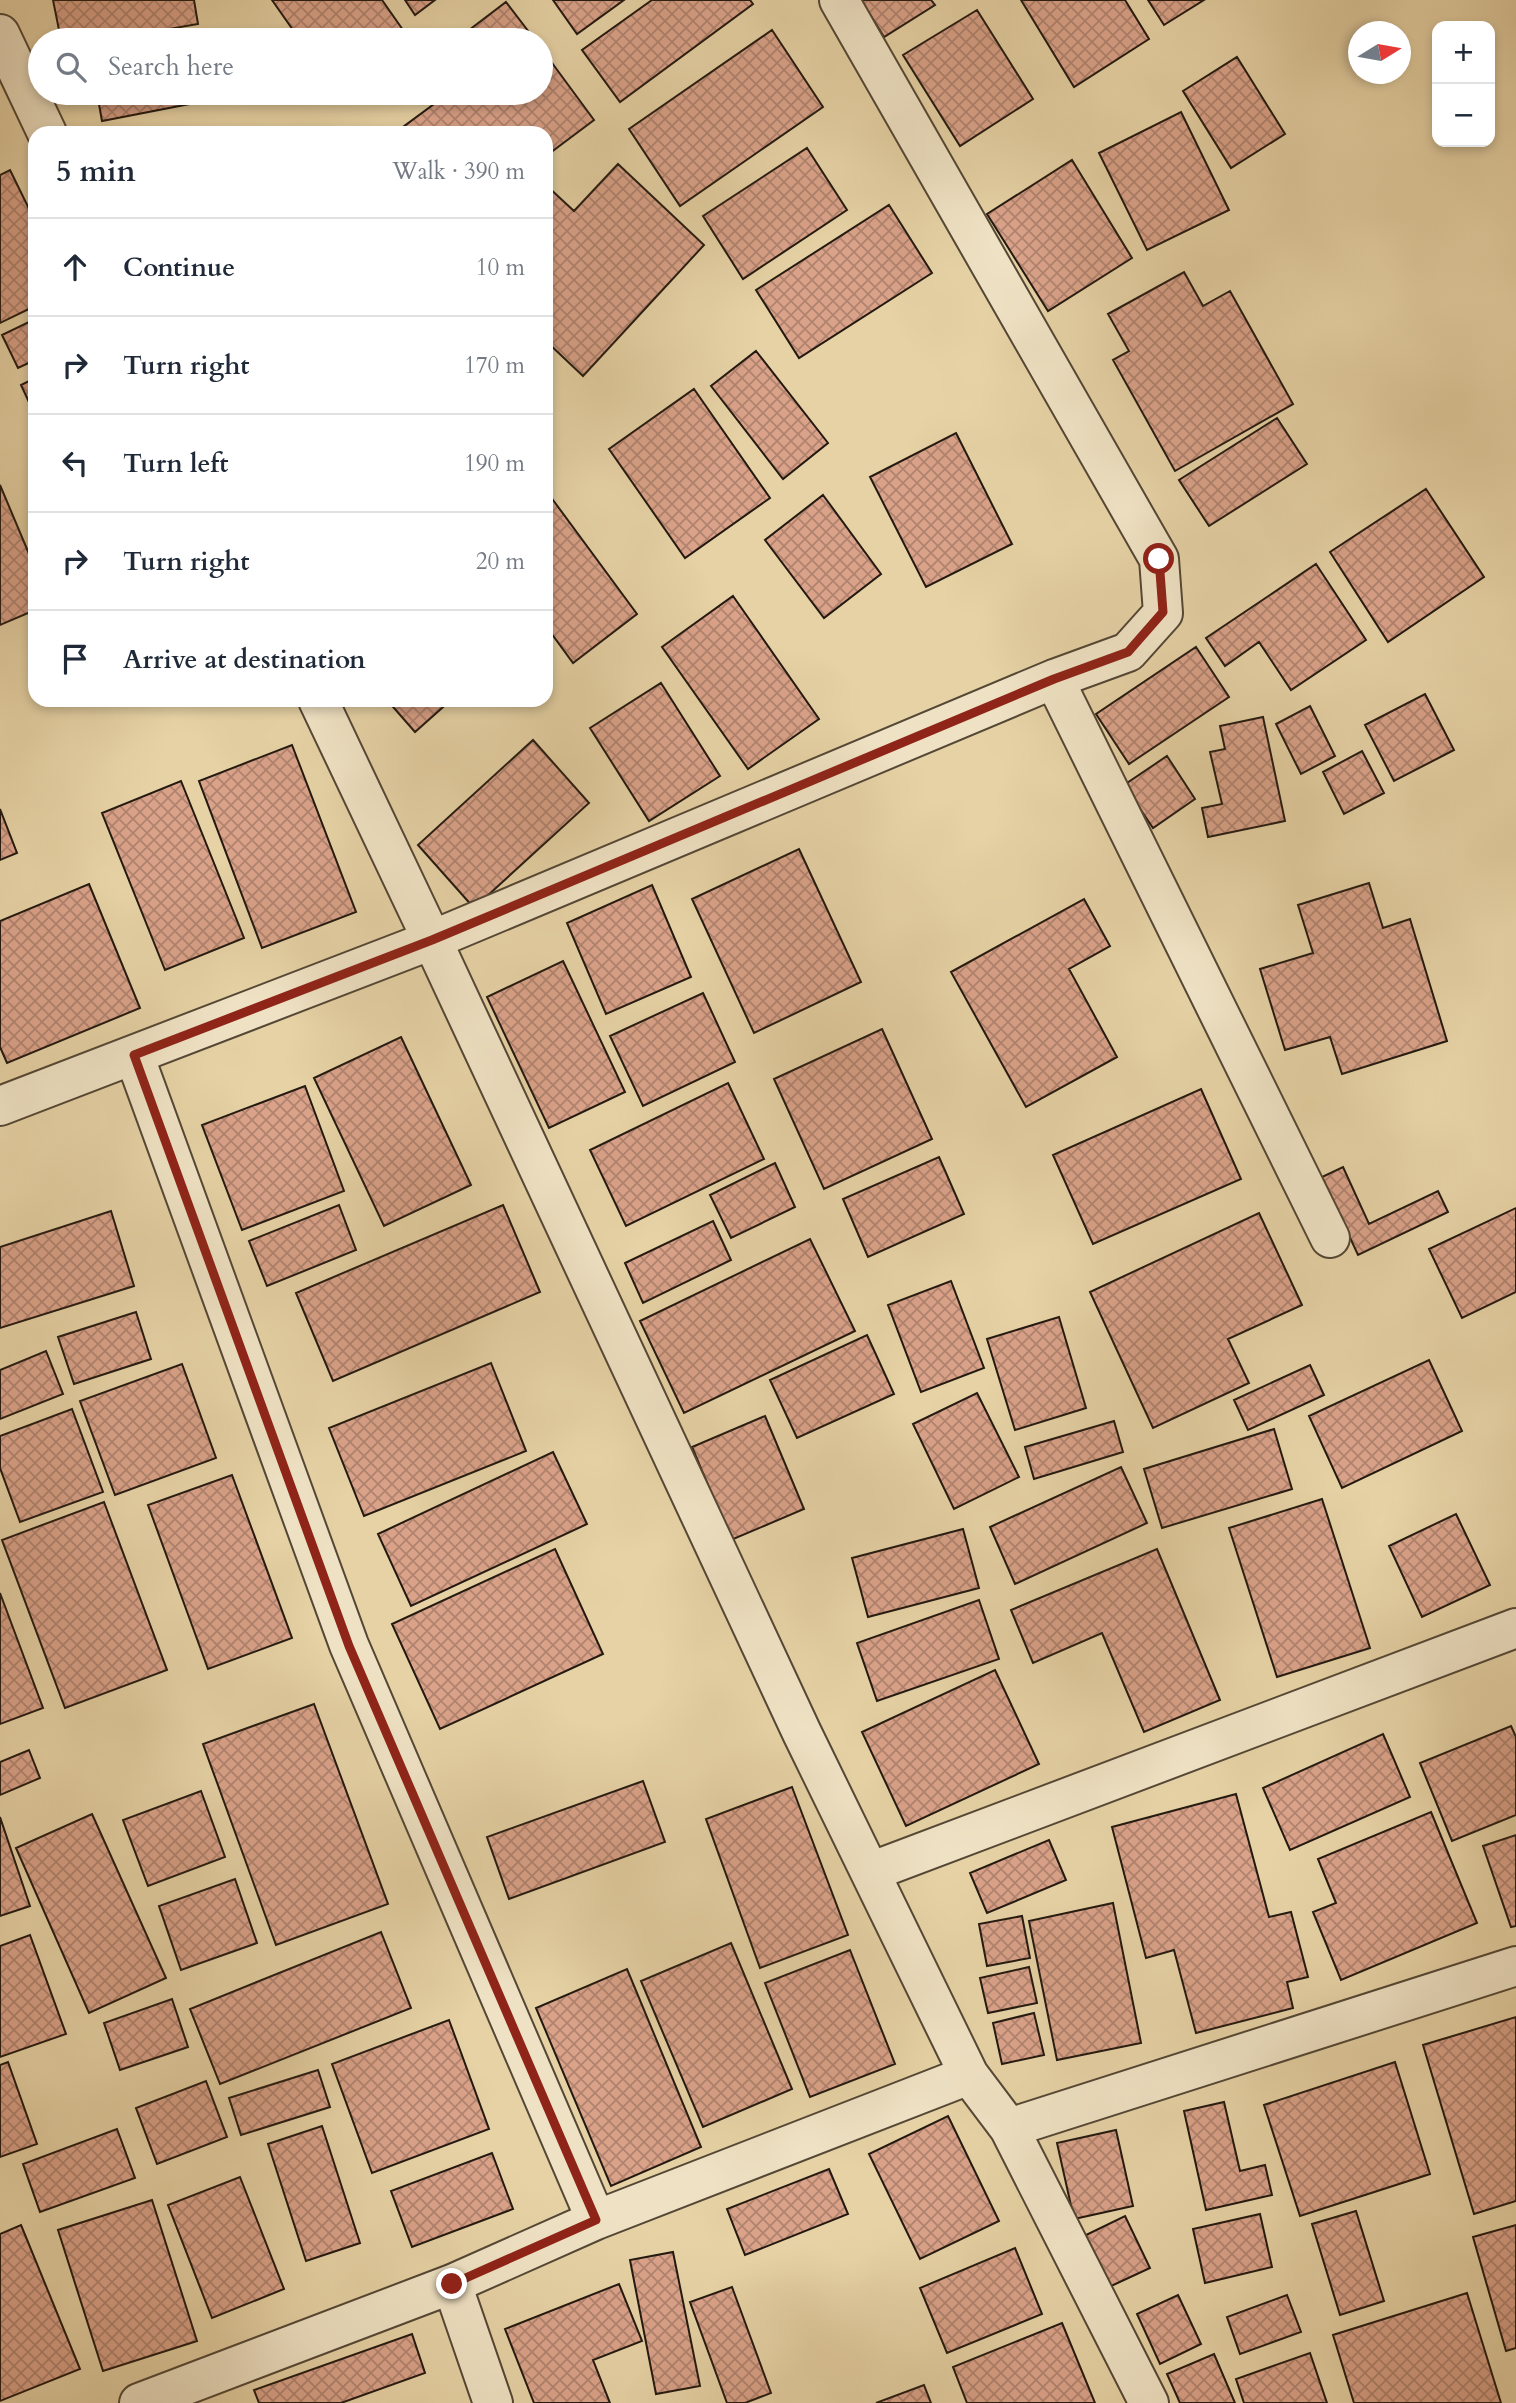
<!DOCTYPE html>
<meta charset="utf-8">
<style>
:root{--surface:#fff;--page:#f6f6f7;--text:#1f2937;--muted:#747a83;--line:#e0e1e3}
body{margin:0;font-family:Cardo,serif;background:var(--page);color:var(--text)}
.controls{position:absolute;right:21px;top:21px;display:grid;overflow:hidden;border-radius:14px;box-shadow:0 4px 10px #0003}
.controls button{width:63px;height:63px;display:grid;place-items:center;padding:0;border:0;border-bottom:2px solid var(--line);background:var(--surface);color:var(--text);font:35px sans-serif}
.compass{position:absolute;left:1348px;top:21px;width:63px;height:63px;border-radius:50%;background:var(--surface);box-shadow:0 4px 10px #0003;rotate:79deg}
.stop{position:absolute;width:21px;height:21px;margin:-16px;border:5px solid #8f2418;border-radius:50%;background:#fff}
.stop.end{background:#8f2418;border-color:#fff;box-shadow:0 2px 7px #0008}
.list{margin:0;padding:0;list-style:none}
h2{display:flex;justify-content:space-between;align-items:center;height:91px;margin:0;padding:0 28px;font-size:30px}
h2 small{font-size:23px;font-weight:400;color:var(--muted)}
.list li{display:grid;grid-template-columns:46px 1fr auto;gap:21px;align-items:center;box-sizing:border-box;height:98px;padding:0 28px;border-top:2px solid var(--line)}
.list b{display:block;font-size:26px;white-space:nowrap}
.list em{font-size:23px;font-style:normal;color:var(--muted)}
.icon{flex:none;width:38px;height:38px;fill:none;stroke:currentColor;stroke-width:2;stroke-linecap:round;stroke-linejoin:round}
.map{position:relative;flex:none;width:1516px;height:2403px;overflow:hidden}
.search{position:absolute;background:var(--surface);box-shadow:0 4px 10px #0003;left:28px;top:28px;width:525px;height:77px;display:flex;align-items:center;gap:18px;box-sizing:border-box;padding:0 24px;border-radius:38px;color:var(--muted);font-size:26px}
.panel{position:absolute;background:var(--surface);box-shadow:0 4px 10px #0003;left:28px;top:126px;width:525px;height:581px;border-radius:21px}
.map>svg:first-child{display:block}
.building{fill:url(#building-cross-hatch);stroke:#231910;stroke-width:2}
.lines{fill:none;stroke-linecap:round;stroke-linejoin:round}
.minor-casing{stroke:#544735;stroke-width:42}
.minor{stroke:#efe2c4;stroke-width:38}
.route{stroke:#8f2418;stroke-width:9}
</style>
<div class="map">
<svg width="1516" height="2403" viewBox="0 0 1516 2403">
<defs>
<pattern id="building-cross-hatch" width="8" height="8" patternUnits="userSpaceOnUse" patternTransform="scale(1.75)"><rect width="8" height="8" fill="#daa289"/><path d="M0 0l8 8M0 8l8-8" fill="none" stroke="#b0836f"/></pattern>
</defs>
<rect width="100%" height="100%" fill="#e6d2a5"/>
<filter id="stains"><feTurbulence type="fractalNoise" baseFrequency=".00286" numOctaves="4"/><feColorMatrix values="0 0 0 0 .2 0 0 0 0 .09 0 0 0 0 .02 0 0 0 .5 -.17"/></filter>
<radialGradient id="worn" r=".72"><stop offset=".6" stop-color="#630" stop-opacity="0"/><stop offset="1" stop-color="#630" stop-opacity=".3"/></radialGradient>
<path class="building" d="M53 0H194L198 24 106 40H61Z
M272 0H382L410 40H300Z
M405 0H435L415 15Z
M553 0H624L577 34Z
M652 0H750L753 4 620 102 582 50Z
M861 0H931L935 5 884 37Z
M1021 0H1125L1149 39 1074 87Z
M1148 0H1204L1164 25Z
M506 2 535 40H456Z
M977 10 1033 99 960 146 903 55Z
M772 30 823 107 680 206 629 129Z
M541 48 594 120 546 156V133H408L403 127 449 93H541Z
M1237 57 1285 134 1231 168 1183 91Z
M97 93H230L231 96 102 121Z
M1181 112 1229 210 1147 250 1099 153Z
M807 148 847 210 743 279 703 216Z
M1072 160 1132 258 1048 311 987 214Z
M618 164 704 245 583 376 546 341V185L574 211Z
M10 170 35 221V306L0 323V175Z
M889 205 932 273 799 358 756 290Z
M1184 272 1203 306 1230 291 1293 404 1175 471 1113 360 1129 351 1108 314Z
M35 319V360L18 368 2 335Z
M756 351 828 443 783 479 711 386Z
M35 378V415L21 385Z
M694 389 770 498 685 558 609 449Z
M1277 418 1307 464 1209 526 1179 480Z
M956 433 1012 544 926 587 870 477Z
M0 485 35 568V610L0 625Z
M1426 489 1484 577 1388 642 1330 552Z
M823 495 881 574 824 618 765 540Z
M553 500 637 614 573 663 546 626V505Z
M1316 564 1366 640 1291 690 1259 642 1225 666 1206 638Z
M733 596 819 719 748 769 662 647Z
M1196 647 1229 697 1129 764 1096 714Z
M661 683 720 776 649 821 590 728Z
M1425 694 1454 750 1394 781 1365 725Z
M387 700H451L415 732Z
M1310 706 1335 756 1301 774 1276 724Z
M1263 717 1285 821 1208 837 1202 808 1222 804 1210 752 1225 749 1220 726Z
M533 740 589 803 474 908 418 845Z
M292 745 356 912 262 948 199 781Z
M1362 751 1384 793 1344 814 1323 772Z
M1167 756 1195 799 1153 828 1124 785Z
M181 781 244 938 165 970 102 813Z
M0 809 17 853 0 860Z
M799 849 861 982 754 1033 692 899Z
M1369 883 1383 928 1410 919 1447 1041 1342 1074 1330 1037 1285 1050 1260 969 1313 953 1298 905Z
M89 884 140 1008 7 1063 0 1047V921Z
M652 885 691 977 606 1014 567 923Z
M1084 899 1110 946 1069 969 1117 1057 1026 1107 951 972Z
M563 961 625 1092 549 1128 487 997Z
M703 993 735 1062 643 1106 610 1036Z
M882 1029 932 1139 824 1189 774 1079Z
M401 1037 471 1185 384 1226 314 1078Z
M728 1083 764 1159 626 1226 590 1150Z
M305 1086 344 1191 242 1230 202 1125Z
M1201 1089 1241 1179 1093 1244 1053 1155Z
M939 1157 964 1214 868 1257 843 1199Z
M775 1163 795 1207 731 1238 710 1195Z
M1343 1167 1369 1224 1438 1191 1448 1212 1358 1255 1322 1177Z
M339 1205 356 1250 267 1286 249 1241Z
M503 1205 540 1292 333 1381 296 1293Z
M1516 1208V1292L1462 1318 1429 1249Z
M111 1211 134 1286 0 1328V1247Z
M1259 1213 1302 1305 1228 1339 1249 1383 1153 1428 1090 1292Z
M713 1221 731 1260 643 1303 625 1263Z
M810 1239 855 1331 684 1413 640 1321Z
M951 1281 984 1368 921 1392 888 1305Z
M136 1312 151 1359 74 1384 58 1337Z
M1059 1317 1086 1408 1015 1430 987 1339Z
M867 1335 894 1394 797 1438 770 1380Z
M46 1351 63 1394 0 1419V1370Z
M1429 1360 1462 1431 1342 1488 1309 1416Z
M491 1363 526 1451 364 1516 329 1428Z
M182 1364 216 1458 115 1495 80 1401Z
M1310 1365 1324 1395 1248 1430 1234 1400Z
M977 1393 1019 1477 954 1509 913 1424Z
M72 1409 103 1492 20 1522 0 1468V1436Z
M765 1416 804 1509 731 1540 692 1447Z
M1114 1421 1123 1452 1034 1479 1025 1447Z
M1274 1429 1292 1489 1162 1528 1144 1469Z
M553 1452 587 1524 411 1606 378 1534Z
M1121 1467 1147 1523 1015 1584 990 1527Z
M232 1475 292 1638 208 1669 148 1505Z
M1322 1499 1370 1648 1277 1677 1229 1528Z
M104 1502 167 1670 65 1708 2 1540Z
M1456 1514 1490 1585 1422 1617 1389 1546Z
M963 1529 979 1588 868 1617 852 1558Z
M555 1549 603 1654 440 1729 392 1624Z
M1157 1549 1220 1700 1144 1732 1102 1633 1033 1663 1011 1610Z
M0 1593 43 1708 0 1724Z
M979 1600 999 1659 877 1701 857 1643Z
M995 1670 1039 1764 906 1826 862 1732Z
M314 1704 388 1904 276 1945 203 1744Z
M1511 1726 1516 1737V1815L1452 1841 1420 1763Z
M1383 1734 1410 1797 1290 1850 1263 1788Z
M29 1750 40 1778 0 1795V1762Z
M643 1781 665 1842 509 1899 487 1837Z
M792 1787 848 1935 760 1968 706 1819Z
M201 1791 225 1857 148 1886 123 1820Z
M1236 1794 1269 1917 1291 1912 1308 1977 1287 1982 1293 2008 1196 2033 1174 1950 1146 1958 1112 1827Z
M1431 1812 1477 1923 1341 1980 1313 1912 1336 1903 1318 1859Z
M92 1814 166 1978 89 2013 16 1848Z
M0 1817 30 1906 0 1916Z
M1516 1835V1926L1511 1927 1483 1846Z
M1049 1840 1066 1880 987 1913 970 1873Z
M235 1879 257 1943 181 1970 159 1906Z
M1113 1903 1141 2043 1057 2060 1029 1921Z
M1022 1916 1030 1958 987 1966 979 1924Z
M381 1932 411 2008 220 2084 190 2009Z
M30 1935 66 2034 0 2057V1946Z
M731 1943 792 2089 703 2127 641 1981Z
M850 1950 895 2064 810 2097 765 1983Z
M1029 1967 1037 2003 988 2013 980 1978Z
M627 1969 701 2147 611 2186 536 2008Z
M172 1999 188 2047 120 2070 104 2023Z
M1034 2013 1044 2055 1002 2064 993 2023Z
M1516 2017V2201L1474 2214 1423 2045Z
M449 2020 489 2129 372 2173 332 2064Z
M8 2062 37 2144 0 2157V2065Z
M1395 2062 1430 2174 1300 2216 1264 2105Z
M318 2070 330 2107 241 2135 229 2098Z
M206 2081 227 2137 157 2164 136 2108Z
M1224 2102 1240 2171 1265 2165 1272 2195 1206 2210 1184 2111Z
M948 2116 999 2221 920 2259 869 2154Z
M322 2126 360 2243 306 2261 268 2144Z
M117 2129 135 2178 40 2212 23 2164Z
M1116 2130 1133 2206 1074 2219 1057 2143Z
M492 2153 513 2209 412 2247 391 2191Z
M829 2169 848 2214 745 2255 727 2209Z
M240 2177 284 2289 212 2318 168 2205Z
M152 2200 197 2341 103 2371 58 2230Z
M1356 2211 1384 2301 1340 2315 1312 2224Z
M1260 2214 1272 2267 1205 2283 1193 2229Z
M1125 2216 1150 2268 1109 2287 1084 2236Z
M21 2225 80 2369 0 2401V2234Z
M1516 2225V2348L1506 2351 1473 2237Z
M1015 2248 1042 2314 947 2353 920 2288Z
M673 2252 700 2386 656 2394 630 2260Z
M619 2284 642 2341 593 2360 610 2403H534L505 2329Z
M732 2287 771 2393 745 2403H727L690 2302Z
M1467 2293 1501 2403H1354L1333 2335Z
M1178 2295 1201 2344 1160 2364 1137 2314Z
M1287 2295 1301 2332 1240 2354 1227 2317Z
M1062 2323 1095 2403H967L953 2367Z
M412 2334 425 2373 341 2403H259L254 2390Z
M1310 2353 1327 2403H1244L1236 2379Z
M1214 2354 1235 2403H1180L1167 2374Z
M924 2385 931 2403H876Z"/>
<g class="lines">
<defs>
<path id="minor" d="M0 34 47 133
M1054 679 1330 1238
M318 700 432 940 802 1733 969 2075 1009 2128 1149 2403
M134 1055 349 1645 596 2220
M0 1106 432 940 1054 679 1128 652 1163 613 1159 559 839 0
M870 1872 1516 1628
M1009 2128 1516 1966
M452 2284 493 2403
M139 2403 452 2284 596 2220 969 2075"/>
</defs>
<use href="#minor" class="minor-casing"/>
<use href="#minor" class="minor"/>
</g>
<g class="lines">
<path class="route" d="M452 2284 596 2220 349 1646 134 1055 432 940 1054 679 1128 652 1163 612 1159 559"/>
</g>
<rect width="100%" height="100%" filter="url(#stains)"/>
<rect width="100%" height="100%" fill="url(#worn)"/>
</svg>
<div class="controls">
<button>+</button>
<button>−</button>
</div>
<svg class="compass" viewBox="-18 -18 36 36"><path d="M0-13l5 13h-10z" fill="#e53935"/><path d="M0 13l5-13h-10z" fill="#747a83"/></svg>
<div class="stop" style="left:1159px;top:559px"></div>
<div class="stop end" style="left:452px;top:2284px"></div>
<div class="search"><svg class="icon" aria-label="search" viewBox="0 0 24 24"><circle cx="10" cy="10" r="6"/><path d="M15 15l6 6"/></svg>Search here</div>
<section class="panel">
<h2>5 min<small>Walk · 390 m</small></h2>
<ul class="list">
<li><svg class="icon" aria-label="ahead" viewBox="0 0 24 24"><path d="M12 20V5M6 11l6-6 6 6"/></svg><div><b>Continue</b></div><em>10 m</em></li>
<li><svg class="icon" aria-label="right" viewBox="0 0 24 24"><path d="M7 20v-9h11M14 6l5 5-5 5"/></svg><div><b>Turn right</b></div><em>170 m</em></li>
<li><svg class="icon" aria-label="left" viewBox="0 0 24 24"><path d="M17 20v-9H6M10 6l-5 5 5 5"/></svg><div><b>Turn left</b></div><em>190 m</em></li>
<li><svg class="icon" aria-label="right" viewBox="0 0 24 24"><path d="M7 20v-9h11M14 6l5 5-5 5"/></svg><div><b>Turn right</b></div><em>20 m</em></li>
<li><svg class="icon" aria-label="arrive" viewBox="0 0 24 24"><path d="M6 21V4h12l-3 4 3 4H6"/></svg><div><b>Arrive at destination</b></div></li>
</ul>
</section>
</div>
